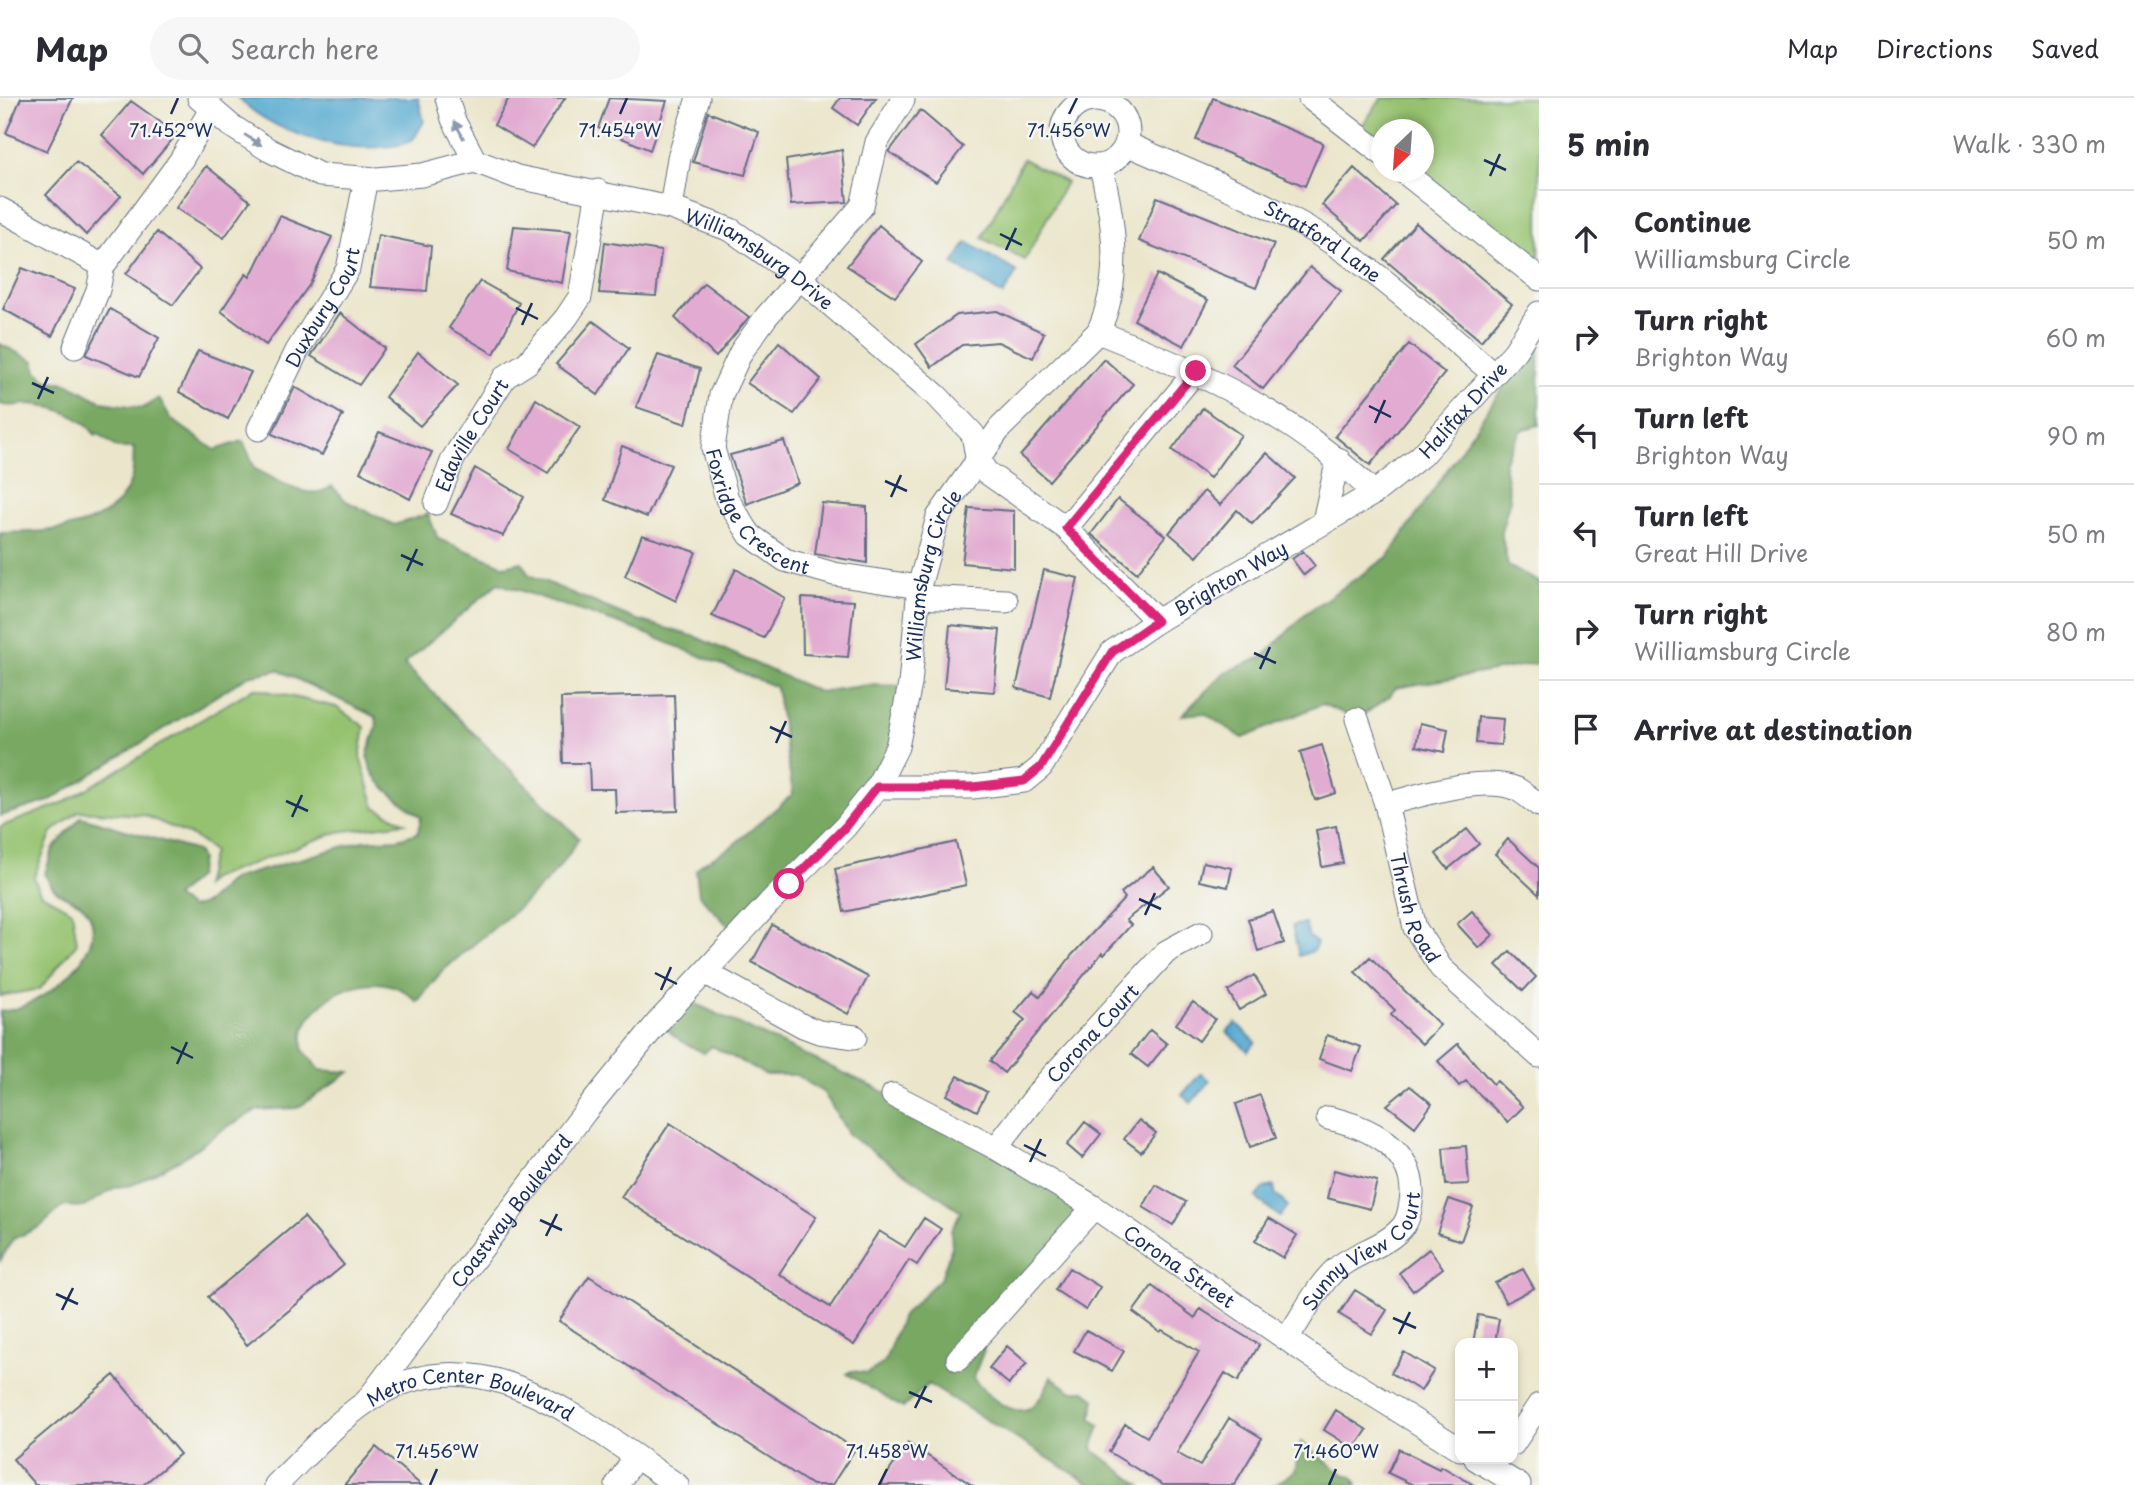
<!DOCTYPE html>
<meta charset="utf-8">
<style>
:root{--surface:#fff;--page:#f7f7f7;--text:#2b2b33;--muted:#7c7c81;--line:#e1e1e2}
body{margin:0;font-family:"Playpen Sans",sans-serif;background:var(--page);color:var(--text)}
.controls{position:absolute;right:21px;bottom:21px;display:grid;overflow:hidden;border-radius:14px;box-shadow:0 4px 10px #0003}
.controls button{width:63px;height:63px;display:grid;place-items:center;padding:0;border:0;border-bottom:2px solid var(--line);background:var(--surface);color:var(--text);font:35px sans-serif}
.compass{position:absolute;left:1371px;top:21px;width:63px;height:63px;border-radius:50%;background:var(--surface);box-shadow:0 4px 10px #0003;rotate:205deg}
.stop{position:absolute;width:21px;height:21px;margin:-16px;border:5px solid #db2777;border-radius:50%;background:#fff}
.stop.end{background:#db2777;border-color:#fff;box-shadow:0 2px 7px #0008}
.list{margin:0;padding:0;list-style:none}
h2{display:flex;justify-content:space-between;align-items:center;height:91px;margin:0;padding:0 28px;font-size:30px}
h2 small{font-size:23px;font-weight:400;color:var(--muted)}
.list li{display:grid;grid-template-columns:46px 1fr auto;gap:21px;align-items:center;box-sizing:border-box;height:98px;padding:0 28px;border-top:2px solid var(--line)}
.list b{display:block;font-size:26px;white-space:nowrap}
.list p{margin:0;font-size:23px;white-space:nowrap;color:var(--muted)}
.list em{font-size:23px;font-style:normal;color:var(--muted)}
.icon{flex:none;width:38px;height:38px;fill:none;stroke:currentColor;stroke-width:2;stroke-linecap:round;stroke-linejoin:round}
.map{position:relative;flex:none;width:1539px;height:1387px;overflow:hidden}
header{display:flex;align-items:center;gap:42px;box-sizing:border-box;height:98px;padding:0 35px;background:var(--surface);border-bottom:2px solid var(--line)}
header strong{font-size:33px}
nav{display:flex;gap:38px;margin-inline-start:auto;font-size:24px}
.search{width:490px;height:63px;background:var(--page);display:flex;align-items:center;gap:18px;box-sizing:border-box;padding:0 24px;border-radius:38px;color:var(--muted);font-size:26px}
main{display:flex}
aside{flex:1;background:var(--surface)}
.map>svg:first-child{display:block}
.green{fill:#95c270;stroke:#587867;stroke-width:2}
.forest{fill:#78a862;stroke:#4a6c60;stroke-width:2}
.water{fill:#52a9cf;stroke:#366c96;stroke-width:2}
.building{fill:#e2acd2}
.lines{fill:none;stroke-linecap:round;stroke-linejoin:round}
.minor-casing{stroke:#646f84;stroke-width:25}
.minor{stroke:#fff;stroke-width:23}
.oneway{fill:#8d97ae}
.route{stroke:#db2777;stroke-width:9}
.ticks{fill:none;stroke:#1b2f5e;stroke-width:2.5}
.labels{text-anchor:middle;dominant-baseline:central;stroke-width:5;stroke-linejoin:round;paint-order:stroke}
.street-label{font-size:19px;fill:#1b2f5e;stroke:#f6f6f2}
.ticks-label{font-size:18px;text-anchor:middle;fill:#1b2f5e;stroke:#f6f6f2;stroke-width:5;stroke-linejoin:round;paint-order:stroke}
</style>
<header>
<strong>Map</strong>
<div class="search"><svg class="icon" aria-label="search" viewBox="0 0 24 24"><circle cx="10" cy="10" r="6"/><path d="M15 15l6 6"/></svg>Search here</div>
<nav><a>Map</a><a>Directions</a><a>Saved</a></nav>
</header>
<main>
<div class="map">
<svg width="1539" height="1387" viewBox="0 0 1539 1387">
<rect width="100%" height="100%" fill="#f6f6f2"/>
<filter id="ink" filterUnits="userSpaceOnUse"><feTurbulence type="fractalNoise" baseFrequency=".0143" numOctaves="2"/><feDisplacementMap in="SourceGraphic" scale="14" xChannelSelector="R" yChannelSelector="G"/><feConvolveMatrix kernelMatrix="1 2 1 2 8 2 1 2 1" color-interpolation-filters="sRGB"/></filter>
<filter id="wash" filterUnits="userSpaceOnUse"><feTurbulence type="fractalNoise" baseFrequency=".00686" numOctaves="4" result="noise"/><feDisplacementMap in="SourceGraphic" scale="28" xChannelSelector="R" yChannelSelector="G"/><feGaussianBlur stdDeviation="1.57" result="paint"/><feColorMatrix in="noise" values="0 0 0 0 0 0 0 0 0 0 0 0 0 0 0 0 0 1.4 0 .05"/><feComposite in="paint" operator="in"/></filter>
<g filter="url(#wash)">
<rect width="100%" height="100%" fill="#ebe6cb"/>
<path class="green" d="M1382 0H1539V186L1406 74H1423V32H1381V53L1358 33Z
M1023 61 1066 84 1025 162 982 140Z
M254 590 336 609 365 629 360 659 375 709 405 725 337 734 211 781 204 788 213 753 194 739 144 717 79 713 52 734 34 779 40 795 72 813 77 845 40 891 0 898V729L65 704Z"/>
<path class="forest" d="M1539 236V327L1521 332 1504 364 1510 401 1501 434 1508 468 1539 484V565L1396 590 1389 599 1357 621 1322 606 1243 640 1204 615 1182 617 1225 574 1263 559 1306 515 1389 458Z
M0 246 34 263 37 273 47 283 67 285 102 304 143 310 159 300 171 321 215 352 243 343 255 371C278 382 310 406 332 388L346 403 394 427 428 416 438 441 505 468 522 464 529 477 634 521 696 539 819 594 868 587 906 588 882 678 736 836 699 797 696 772 703 765 731 749 793 696 776 589 637 532 498 485 404 566 579 740C550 794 489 830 445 871 434 881 426 893 417 904 386 867 321 889 304 931 302 937 303 946 303 952L320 972 350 974 297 1010 257 1012 222 1032 183 1060 132 1087 116 1089 84 1109 63 1108 40 1129 13 1141 0 1163V913C37 914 114 853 87 813 76 796 58 806 45 776L53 751 81 719 197 753 201 762 197 779 175 799 191 810 206 805 232 781 362 743 398 741 418 735 421 719C401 702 363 682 369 651 372 640 379 631 376 619L278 572 248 578 49 703 0 718V435C45 434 118 434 132 378 134 369 133 359 134 350H117L97 335 95 337C82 317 51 307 28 306 17 306 11 310 0 306Z
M681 899 880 992 1091 1109 980 1240 984 1252 973 1280C985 1296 1018 1327 1037 1304 1043 1298 1047 1287 1051 1279L1071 1293H1085L1095 1301 1091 1320 1100 1328 1093 1347 1094 1353 1140 1387H1092L928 1286 903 1310 847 1276 851 1273 868 1275 884 1265 902 1218 941 1180 952 1148 951 1133 961 1113 849 1037 824 995 796 977H766L712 948 704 955 681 943 659 925Z
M1301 1344 1340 1374 1354 1380 1357 1387H1275L1295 1373Z"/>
<path class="water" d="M238 0H418L424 23C421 28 417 37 413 41 404 48 392 48 382 49 335 53 272 34 238 0Z
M967 144 1017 174 1003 197 953 166Z
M1305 825 1309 839 1317 845 1313 853 1299 858 1292 828Z
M1236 925 1256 944 1248 953 1227 934Z
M1201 975 1210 983 1191 1005 1182 997Z
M1274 1088 1276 1097 1288 1108 1280 1119 1256 1100 1264 1090Z"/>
<g id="blocks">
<path class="building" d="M21 0H73L47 53 6 35Z
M509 0H565L532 50 494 27Z
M609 0 667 3 650 52 598 30Z
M840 0H876L857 27 833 10Z
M1213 0 1323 45 1305 88 1196 42Z
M131 3 177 36 143 76 102 37Z
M920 12 963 49 936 84 889 54Z
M708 14 759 34 745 77 693 64Z
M842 52 847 104 791 107 786 62Z
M76 64 121 98 86 137 46 97Z
M206 68 250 103 224 140 176 110Z
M1354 70 1396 107 1364 143 1322 107Z
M1157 99 1274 146 1256 190 1139 143Z
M280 118 332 139 310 186 266 247 221 213 246 176 250 179Z
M1416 125 1512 206 1481 243 1384 161Z
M879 127 922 164 895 199 847 168Z
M514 128 571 133 562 185 507 173Z
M157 134 200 171 173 207 126 176Z
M378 137 431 148 427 193 370 189Z
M605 144 661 153 656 198 599 195Z
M1310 169 1341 193 1263 291 1232 267Z
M22 170 75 191 52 238 3 211Z
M1157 176 1208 202 1184 248 1134 222Z
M480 183 519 205 494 256 449 230Z
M704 185 749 219 716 259 675 220Z
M110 211 159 240 139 279 86 257Z
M997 213 1044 235 1033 260 998 244 962 247 932 269 916 246 957 217Z
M340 215 385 250 359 287 311 258Z
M593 223 629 250 598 297 556 266Z
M779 244 821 281 794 316 747 285Z
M1409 246 1445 275 1370 367 1335 338Z
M198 253 251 274 228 321 179 294Z
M418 254 458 287 420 328 385 299Z
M658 257 700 271 686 326 636 309Z
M1104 261 1133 286 1049 383 1020 358Z
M295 289 343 317 322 357 272 336Z
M536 301 580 329 548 375 509 351Z
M1203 310 1241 337 1210 380 1172 352Z
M379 334 432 354 410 401 360 374Z
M784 343 798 385 747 406 730 357Z
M622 348 671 367 647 419 605 402Z
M1267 355 1295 380 1252 426 1237 412 1197 459 1169 435 1204 393 1220 407Z
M475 370 524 399 503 438 451 416Z
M1118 401 1166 438 1137 475 1091 436Z
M822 405 867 409V465L815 456Z
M969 410 1014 413V470L962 465Z
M642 437 696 454 676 503 625 478Z
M1303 453 1315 468 1304 477 1292 461Z
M736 471 785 500 764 540 712 518Z
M1044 472 1078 480 1050 599 1016 590Z
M802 500 854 503 848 559 803 556Z
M950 527 1000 532 994 594 944 590Z
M674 597 678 713 616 715 615 691H590L589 665H563L561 600Z
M1478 619 1503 621 1501 647 1476 645Z
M1420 625 1448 631 1444 654 1416 648Z
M1322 647 1336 695 1315 702 1300 654Z
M1336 728 1343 765 1322 769 1316 732Z
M1467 731 1479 746 1448 771 1436 756Z
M1508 741 1539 770V797L1495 756Z
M956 744 966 787 844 814 835 771Z
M1203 764 1232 770 1228 789 1199 783Z
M1153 769 1169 788 1126 822 1131 827 1104 857 1102 855 1004 975 990 963 1025 922 1015 914 1033 893 1040 899 1072 857 1125 800 1121 795Z
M1273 813 1284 845 1258 853 1248 821Z
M1472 813 1493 837 1479 850 1457 826Z
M772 827 868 879 848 916 752 864Z
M1510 853 1536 879 1523 893 1496 867Z
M1370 859 1440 927 1422 946 1391 917 1395 912 1355 874Z
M1254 877 1266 896 1239 912 1228 893Z
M1193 904 1215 921 1199 943 1176 926Z
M1150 932 1167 946 1148 969 1131 956Z
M1327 937 1361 949 1352 973 1319 961Z
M1458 946 1493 986 1497 983 1523 1009 1508 1024 1466 983 1459 988 1438 963Z
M958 978 987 994 977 1013 947 997Z
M1410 988 1432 1006 1415 1029 1387 1007Z
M1260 997 1276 1040 1250 1049 1236 1006Z
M1139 1022 1156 1035 1141 1054 1124 1041Z
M1085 1024 1101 1036 1082 1060 1067 1047Z
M670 1025 816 1119 779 1176 830 1209 879 1133 905 1149 924 1120 941 1131 917 1167 909 1162 854 1247 621 1099Z
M1466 1048 1469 1086 1446 1087 1443 1050Z
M1334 1072 1377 1083 1370 1111 1327 1100Z
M1156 1087 1186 1104 1173 1127 1143 1109Z
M1449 1101 1473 1109 1461 1143 1437 1135Z
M304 1119 344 1167 247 1247 208 1199Z
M1269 1120 1297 1137 1283 1160 1255 1143Z
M1429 1151 1443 1170 1413 1193 1399 1175Z
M1069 1170 1100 1189 1086 1212 1055 1192Z
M1523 1171 1534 1190 1506 1205 1495 1185Z
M589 1178 855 1351 832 1387H812L559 1223Z
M1152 1188 1195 1220 1200 1211 1259 1247 1238 1283 1225 1275 1177 1355 1200 1368 1229 1320 1262 1340 1234 1387H1163L1109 1354 1125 1326 1147 1339 1199 1254 1162 1232 1160 1234 1133 1214Z
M1355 1192 1387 1212 1372 1236 1339 1216Z
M1478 1217 1499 1221 1495 1245H1473Z
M1086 1232 1124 1253 1112 1273 1074 1253Z
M1007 1248 1027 1265 1009 1286 989 1270Z
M1404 1254 1434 1272 1421 1293 1391 1275Z
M114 1277 180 1356 143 1387H35L13 1361Z
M1336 1312 1367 1332 1354 1351 1324 1332Z
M908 1345 972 1387H880Z
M376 1349 421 1387H344Z
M1399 1351 1439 1371 1441 1368 1474 1387H1413L1388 1375Z"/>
</g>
</g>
<g filter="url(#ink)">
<use href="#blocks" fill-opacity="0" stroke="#646f84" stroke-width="2"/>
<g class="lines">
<defs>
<g id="minor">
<path id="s1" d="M199 0 230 27 269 52 320 77 377 81 422 77 475 63 517 79 671 110 731 132 801 181 937 298 973 336 977 359 986 374 1066 430 1157 523"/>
<path d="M447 0 453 21 475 63"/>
<path d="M1310 0 1381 55"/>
<circle cx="1095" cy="35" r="33"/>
<path id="s2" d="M903 2 877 44 862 108 766 219 741 254 721 297 713 350 727 401 750 437 785 462 834 476 919 489"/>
<path id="s3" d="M1127 46C1189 74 1256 99 1315 134 1379 173 1436 227 1494 276"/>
<path d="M1404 74 1539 181"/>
<path d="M671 110 679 60 698 0"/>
<path d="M0 111 103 168 181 62 212 10"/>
<path d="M1098 234C1204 276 1291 314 1374 395"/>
<path d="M75 249 98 192 103 168"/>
<path id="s4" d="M259 331 297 253 348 171 366 81"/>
<path id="s5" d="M436 405 453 361 505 279 527 265 566 220 580 199 598 93"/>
<path d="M1324 423 1338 361"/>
<path d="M1066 430 1196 273"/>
<path d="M918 499 1006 503"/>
<path id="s6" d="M1357 621 1386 706 1415 830 1441 870 1539 958"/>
<path id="s7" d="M877 689H973L1024 683 1041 669 1112 554 1157 523 1374 395 1421 358 1515 253 1539 215"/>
<path d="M1386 706C1420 698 1483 676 1517 691 1524 695 1532 702 1539 707"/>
<path d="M706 875 803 928 819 934 855 939"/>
<path id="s8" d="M893 997 996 1050 1094 1109 1317 1262 1460 1351"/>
<path id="s9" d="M996 1050 1047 984 1166 854 1201 835"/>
<path id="s10" d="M1287 1241C1302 1219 1317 1188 1336 1171 1357 1153 1387 1149 1404 1127 1410 1118 1411 1106 1412 1096 1413 1049 1366 1028 1328 1020"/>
<path d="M958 1261 1094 1109"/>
<path id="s11" d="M366 1304 585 1014 659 923 769 805 845 729 877 689 897 649 910 586 919 489 938 419 1000 330 1098 234C1123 181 1114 123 1101 69"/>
<path d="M1513 1346 1539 1307"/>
<path d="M1476 1361 1519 1387"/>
<path id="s12" d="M276 1387C305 1359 333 1327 366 1304 479 1228 585 1326 677 1387"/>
<path d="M617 1387 635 1359"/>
</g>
</defs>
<use href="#minor" class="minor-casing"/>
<use href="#minor" class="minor"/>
</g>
<defs><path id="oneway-solid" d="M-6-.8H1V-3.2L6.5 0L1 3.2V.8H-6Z" transform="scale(1.75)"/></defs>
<g class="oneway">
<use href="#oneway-solid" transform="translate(459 32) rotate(-118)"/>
<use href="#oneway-solid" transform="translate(253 42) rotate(32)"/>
</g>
</g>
<g class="lines" filter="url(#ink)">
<path class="route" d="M789 786 845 729 877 689H973L1024 683 1041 669 1112 554 1157 523 1066 430 1196 273"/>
</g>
<path class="ticks" d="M171 16 178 0M620 16 627 0M1069 16 1077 0M1484 62 1506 72M1490 78 1500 56M1000 136 1022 147M1006 152 1016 130M516 210 538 221M522 227 532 205M32 285 54 295M38 301 48 279M1369 308 1391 319M1375 325 1385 302M885 383 907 393M891 399 901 377M401 457 423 467M407 473 417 451M1254 555 1276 565M1260 571 1270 549M770 629 792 639M776 645 786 623M286 703 308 713M292 719 302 697M1139 801 1161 811M1145 817 1155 795M655 875 677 886M661 892 671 869M171 949 193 960M177 966 187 944M1024 1047 1046 1058M1030 1064 1041 1041M540 1122 562 1132M546 1138 557 1116M56 1196 78 1206M62 1212 73 1190M1393 1220 1416 1230M1399 1236 1410 1214M909 1294 932 1304M915 1310 926 1288M430 1387 437 1371M879 1387 887 1371M1329 1387 1336 1371"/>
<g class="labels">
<g class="street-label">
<text stroke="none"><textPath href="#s3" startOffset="219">Stratford Lane</textPath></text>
<text stroke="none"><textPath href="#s1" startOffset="606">Williamsburg Drive</textPath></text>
<text stroke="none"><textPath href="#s4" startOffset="138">Duxbury Court</textPath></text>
<text stroke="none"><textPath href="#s7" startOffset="733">Halifax Drive</textPath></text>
<text stroke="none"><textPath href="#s5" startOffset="77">Edaville Court</textPath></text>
<text stroke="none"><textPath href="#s2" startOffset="488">Foxridge Crescent</textPath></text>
<text stroke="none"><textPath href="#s11" startOffset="1022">Williamsburg Circle</textPath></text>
<text stroke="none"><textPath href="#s7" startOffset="444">Brighton Way</textPath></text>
<text stroke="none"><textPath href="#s6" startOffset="198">Thrush Road</textPath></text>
<text stroke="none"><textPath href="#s9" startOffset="150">Corona Court</textPath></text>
<text stroke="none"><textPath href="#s11" startOffset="240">Coastway Boulevard</textPath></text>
<text stroke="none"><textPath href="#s10" startOffset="119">Sunny View Court</textPath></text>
<text stroke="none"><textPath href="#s8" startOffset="334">Corona Street</textPath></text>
<text stroke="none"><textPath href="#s12" startOffset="234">Metro Center Boulevard</textPath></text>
</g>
</g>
<g class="ticks-label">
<text x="171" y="39">71.452°W</text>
<text x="620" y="39">71.454°W</text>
<text x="1069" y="39">71.456°W</text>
<text x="437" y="1360">71.456°W</text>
<text x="887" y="1360">71.458°W</text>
<text x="1336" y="1360">71.460°W</text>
</g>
</svg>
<div class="controls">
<button>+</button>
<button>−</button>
</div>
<svg class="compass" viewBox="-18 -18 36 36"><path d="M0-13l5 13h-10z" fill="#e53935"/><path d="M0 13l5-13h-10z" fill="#7c7c81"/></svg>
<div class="stop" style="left:789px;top:786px"></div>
<div class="stop end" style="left:1196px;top:273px"></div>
</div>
<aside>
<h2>5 min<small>Walk · 330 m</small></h2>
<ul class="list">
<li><svg class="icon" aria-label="ahead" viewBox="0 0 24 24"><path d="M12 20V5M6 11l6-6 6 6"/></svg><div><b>Continue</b><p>Williamsburg Circle</p></div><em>50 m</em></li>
<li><svg class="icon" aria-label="right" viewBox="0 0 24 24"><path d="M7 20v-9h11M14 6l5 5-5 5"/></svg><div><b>Turn right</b><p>Brighton Way</p></div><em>60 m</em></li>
<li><svg class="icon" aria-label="left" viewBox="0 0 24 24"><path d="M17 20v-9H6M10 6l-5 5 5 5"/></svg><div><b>Turn left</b><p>Brighton Way</p></div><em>90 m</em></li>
<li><svg class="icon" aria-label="left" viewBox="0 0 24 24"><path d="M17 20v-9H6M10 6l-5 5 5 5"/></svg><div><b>Turn left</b><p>Great Hill Drive</p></div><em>50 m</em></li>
<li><svg class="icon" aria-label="right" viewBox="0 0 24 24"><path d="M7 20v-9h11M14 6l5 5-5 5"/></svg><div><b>Turn right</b><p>Williamsburg Circle</p></div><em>80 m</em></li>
<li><svg class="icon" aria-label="arrive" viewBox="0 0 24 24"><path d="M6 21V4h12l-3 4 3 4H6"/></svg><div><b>Arrive at destination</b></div></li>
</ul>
</aside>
</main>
